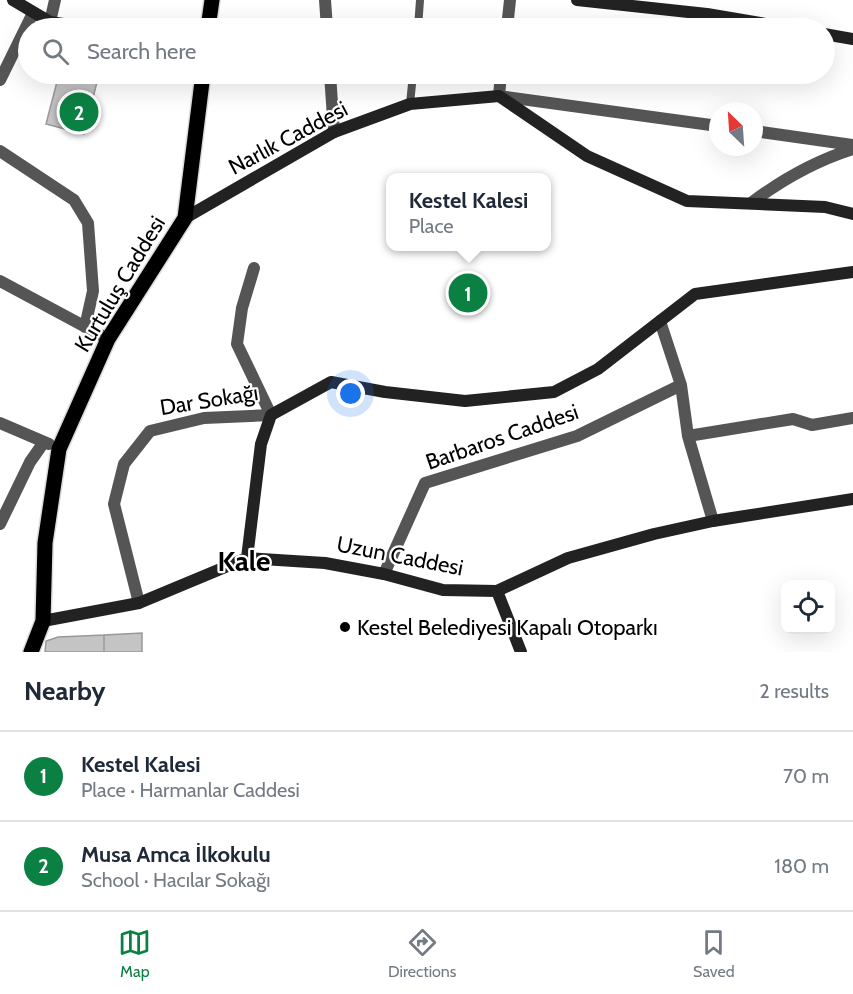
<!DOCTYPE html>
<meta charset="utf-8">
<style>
:root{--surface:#fff;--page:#f2f2f3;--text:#1f2937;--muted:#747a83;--line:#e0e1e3;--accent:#0b8043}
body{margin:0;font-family:Cabin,sans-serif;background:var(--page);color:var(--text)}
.controls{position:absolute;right:18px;bottom:18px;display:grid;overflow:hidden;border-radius:12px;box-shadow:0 6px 24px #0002}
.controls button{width:54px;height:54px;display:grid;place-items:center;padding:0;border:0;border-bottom:2px solid var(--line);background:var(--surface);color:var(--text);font:30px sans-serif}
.compass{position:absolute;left:709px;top:102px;width:54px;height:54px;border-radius:50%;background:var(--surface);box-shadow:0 6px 24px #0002;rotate:335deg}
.you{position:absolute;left:351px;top:394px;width:21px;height:21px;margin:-15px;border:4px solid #fff;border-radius:50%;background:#1a73e8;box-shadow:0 0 0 9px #1a73e833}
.badge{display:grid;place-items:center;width:39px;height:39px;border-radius:50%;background:var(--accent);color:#fff;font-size:20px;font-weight:700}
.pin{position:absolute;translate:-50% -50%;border:3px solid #fff;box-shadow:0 2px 6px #0006}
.popup{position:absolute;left:386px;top:173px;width:165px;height:78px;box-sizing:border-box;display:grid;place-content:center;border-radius:12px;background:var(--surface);filter:drop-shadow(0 2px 4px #0005);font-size:20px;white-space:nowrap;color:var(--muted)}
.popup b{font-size:22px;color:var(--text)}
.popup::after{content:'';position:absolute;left:50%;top:100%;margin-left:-12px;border:12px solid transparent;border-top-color:var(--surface)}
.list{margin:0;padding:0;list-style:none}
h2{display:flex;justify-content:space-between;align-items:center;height:78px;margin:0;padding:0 24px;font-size:26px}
h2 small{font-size:20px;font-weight:400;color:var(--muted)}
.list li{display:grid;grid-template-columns:39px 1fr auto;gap:18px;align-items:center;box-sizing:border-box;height:90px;padding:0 24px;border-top:2px solid var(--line)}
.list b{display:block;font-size:22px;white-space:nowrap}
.list p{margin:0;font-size:20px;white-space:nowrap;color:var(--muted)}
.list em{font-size:20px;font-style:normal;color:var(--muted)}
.icon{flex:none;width:33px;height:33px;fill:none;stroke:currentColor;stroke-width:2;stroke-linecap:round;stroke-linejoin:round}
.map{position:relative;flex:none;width:853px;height:652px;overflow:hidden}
.search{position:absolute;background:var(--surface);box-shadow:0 6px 24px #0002;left:18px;right:18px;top:18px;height:66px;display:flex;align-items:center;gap:15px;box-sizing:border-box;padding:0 21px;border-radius:33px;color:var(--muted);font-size:22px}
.sheet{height:258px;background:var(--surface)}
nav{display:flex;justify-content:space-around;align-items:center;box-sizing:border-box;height:84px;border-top:2px solid var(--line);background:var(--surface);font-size:16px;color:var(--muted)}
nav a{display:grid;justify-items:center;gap:3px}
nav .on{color:var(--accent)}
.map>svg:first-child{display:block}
.building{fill:#c4c4c4;stroke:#999;stroke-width:1.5}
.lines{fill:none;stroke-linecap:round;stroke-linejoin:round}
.primary-casing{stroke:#dbdbdb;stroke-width:18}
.lane{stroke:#555;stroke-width:8}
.street{stroke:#555;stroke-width:12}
.secondary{stroke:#222;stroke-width:12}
.primary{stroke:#000;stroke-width:15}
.poi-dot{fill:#000;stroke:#fff;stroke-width:2}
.labels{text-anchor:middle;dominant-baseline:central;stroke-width:4.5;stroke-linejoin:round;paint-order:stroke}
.street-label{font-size:22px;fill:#000;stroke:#fff}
.poi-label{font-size:22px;fill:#000;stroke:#fff;text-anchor:start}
.district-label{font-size:28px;font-weight:bold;fill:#000;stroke:#fff}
</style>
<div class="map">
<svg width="853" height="652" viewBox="0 0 853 652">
<rect width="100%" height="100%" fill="#fff"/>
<path class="building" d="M59 74H99L84 134 46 124Z
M142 633V652H104V635Z
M104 635V652H45L46 641 58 637Z"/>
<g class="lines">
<defs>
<path id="primary" d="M208 28 212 0
M31 652 43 621 45 543 59 449 108 339 185 218 203 74"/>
</defs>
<use href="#primary" class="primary-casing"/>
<path class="lane" d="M418 28 420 0
M410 104 413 74"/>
<path class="street" d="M325 0 327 28
M50 22 55 0
M507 28 510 0
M330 74 334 132
M501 74 499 96 718 126
M0 80 33 13
M754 131 853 145
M0 151 74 200 88 223 93 291 85 327
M751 203C783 179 815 161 853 149
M0 281 108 339
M660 321 681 385 688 436 713 521
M0 423 49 444
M688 436 793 419 812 425 853 418
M0 524 30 462 44 442
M384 574 425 483 577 436 681 385
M139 603 114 504 124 464 150 431 204 418 271 415 237 344 242 308 254 268"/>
<path class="secondary" d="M13 0 50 22 90 28
M577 0 707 14 790 28
M824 34 853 39
M185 218 334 132 410 104 499 96 587 156 687 201 825 207 853 214
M247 558 261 444 271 415 331 382 385 392 465 401 554 392 598 369 695 294 853 272
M497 591 521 652
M43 621 139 603 247 558 325 563 384 574 443 590 497 591 568 558 654 534 713 521 853 499"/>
<use href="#primary" class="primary"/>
</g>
<circle class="poi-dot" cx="345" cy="627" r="6"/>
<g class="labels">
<g class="street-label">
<text transform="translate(288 138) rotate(-28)">Narlık Caddesi</text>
<text transform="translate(120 284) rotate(-59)">Kurtuluş Caddesi</text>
<text transform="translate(209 400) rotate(-9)">Dar Sokağı</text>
<text transform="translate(502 437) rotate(-19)">Barbaros Caddesi</text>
<text transform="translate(400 556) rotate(11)">Uzun Caddesi</text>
</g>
<g class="poi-label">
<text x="357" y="627">Kestel Belediyesi Kapalı Otoparkı</text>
</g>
<g class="district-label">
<text x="244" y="561">Kale</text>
</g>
</g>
</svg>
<div class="controls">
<button><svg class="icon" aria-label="locate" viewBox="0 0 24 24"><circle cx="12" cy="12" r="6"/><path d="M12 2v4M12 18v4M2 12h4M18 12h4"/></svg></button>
</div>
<svg class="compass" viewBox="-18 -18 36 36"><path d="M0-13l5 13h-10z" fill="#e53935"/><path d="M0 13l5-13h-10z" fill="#747a83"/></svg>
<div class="you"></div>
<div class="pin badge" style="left:468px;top:293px">1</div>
<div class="popup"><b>Kestel Kalesi</b>Place</div>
<div class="pin badge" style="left:79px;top:112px">2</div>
<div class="search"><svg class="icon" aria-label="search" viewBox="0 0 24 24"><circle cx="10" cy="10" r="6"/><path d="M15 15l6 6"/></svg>Search here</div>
</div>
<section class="sheet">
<h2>Nearby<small>2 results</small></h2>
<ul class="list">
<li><span class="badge">1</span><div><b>Kestel Kalesi</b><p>Place · Harmanlar Caddesi</p></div><em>70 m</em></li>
<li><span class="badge">2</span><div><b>Musa Amca İlkokulu</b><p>School · Hacılar Sokağı</p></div><em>180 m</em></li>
</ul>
</section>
<nav>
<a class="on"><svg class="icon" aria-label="map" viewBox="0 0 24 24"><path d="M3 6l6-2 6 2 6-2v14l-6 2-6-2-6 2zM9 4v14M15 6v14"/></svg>Map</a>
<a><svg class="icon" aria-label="directions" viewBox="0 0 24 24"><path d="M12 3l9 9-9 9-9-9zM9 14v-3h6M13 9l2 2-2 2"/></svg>Directions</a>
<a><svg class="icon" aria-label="saved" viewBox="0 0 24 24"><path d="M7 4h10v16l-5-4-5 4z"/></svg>Saved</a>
</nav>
